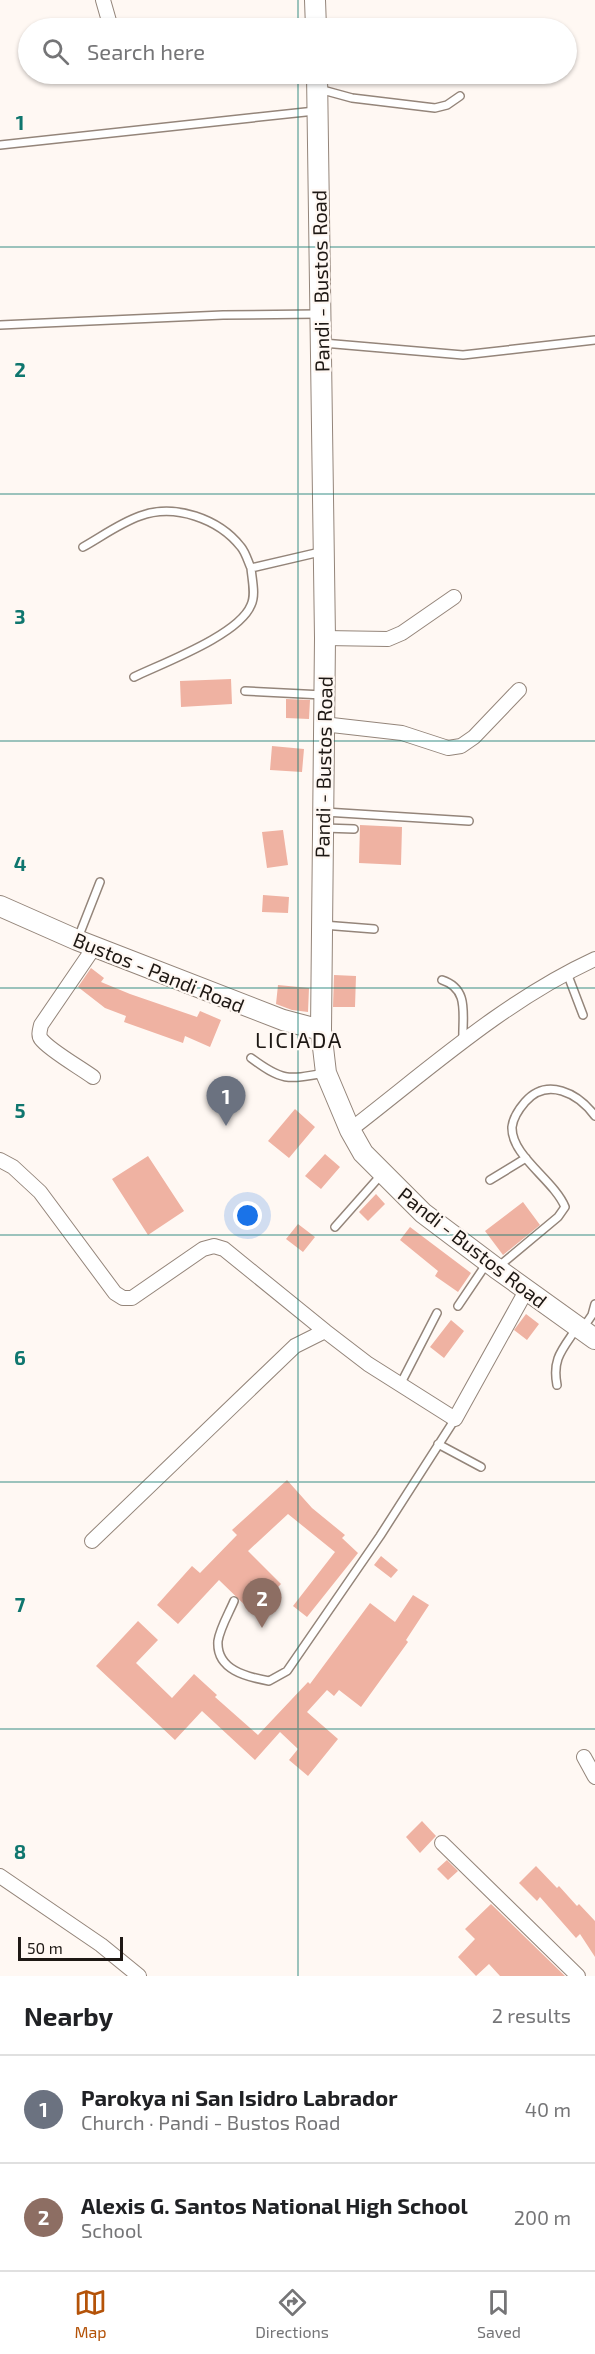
<!DOCTYPE html>
<meta charset="utf-8">
<style>
:root{--surface:#fff;--page:#f6f6f6;--text:#202124;--muted:#757577;--line:#e0e0e0;--accent:#b45309}
body{margin:0;font-family:"Exo 2",sans-serif;background:var(--page);color:var(--text)}
.scale{position:absolute;left:18px;bottom:15px;width:105px;box-sizing:border-box;padding-left:6px;border:3px solid #1e1814;border-top:0;font-size:16px;line-height:21px;white-space:nowrap;color:#1e1814;-webkit-text-stroke:4px #fff8f3;paint-order:stroke}
.you{position:absolute;left:248px;top:1216px;width:21px;height:21px;margin:-15px;border:4px solid #fff;border-radius:50%;background:#1a73e8;box-shadow:0 0 0 9px #1a73e833}
.badge{display:grid;place-items:center;width:39px;height:39px;border-radius:50%;background:var(--accent);color:#fff;font-size:20px;font-weight:700}
.pin{position:absolute;translate:-50% -50px;filter:drop-shadow(0 2px 3px #0008)}
.pin::after{content:'';position:absolute;top:32px;width:21px;height:18px;background:inherit;clip-path:polygon(0 0,100% 0,50% 100%)}
.list{margin:0;padding:0;list-style:none}
h2{display:flex;justify-content:space-between;align-items:center;height:78px;margin:0;padding:0 24px;font-size:26px}
h2 small{font-size:20px;font-weight:400;color:var(--muted)}
.list li{display:grid;grid-template-columns:39px 1fr auto;gap:18px;align-items:center;box-sizing:border-box;height:108px;padding:0 24px;border-top:2px solid var(--line)}
.list b{display:block;font-size:22px;white-space:nowrap}
.list p{margin:0;font-size:20px;white-space:nowrap;color:var(--muted)}
.list em{font-size:20px;font-style:normal;color:var(--muted)}
.icon{flex:none;width:33px;height:33px;fill:none;stroke:currentColor;stroke-width:2;stroke-linecap:round;stroke-linejoin:round}
.map{position:relative;flex:none;width:595px;height:1976px;overflow:hidden}
.search{position:absolute;background:var(--surface);box-shadow:0 2px 4px #0004;left:18px;right:18px;top:18px;height:66px;display:flex;align-items:center;gap:15px;box-sizing:border-box;padding:0 21px;border-radius:33px;color:var(--muted);font-size:22px}
.sheet{height:294px;background:var(--surface)}
nav{display:flex;justify-content:space-around;align-items:center;box-sizing:border-box;height:84px;border-top:2px solid var(--line);background:var(--surface);font-size:16px;color:var(--muted)}
nav a{display:grid;justify-items:center;gap:3px}
nav .on{color:var(--accent)}
.map>svg:first-child{display:block}
.building{fill:#efb2a2}
.lines{fill:none;stroke-linecap:round;stroke-linejoin:round}
.lane-casing{stroke:#94857a;stroke-width:10}
.street-casing{stroke:#94857a;stroke-width:16}
.secondary-casing{stroke:#94857a;stroke-width:22}
.lane{stroke:#fff;stroke-width:7}
.street{stroke:#fff;stroke-width:14}
.secondary{stroke:#fff;stroke-width:20}
.grid{fill:none;stroke:#0f766e;stroke-width:1.5;stroke-opacity:0.55}
.labels{text-anchor:middle;dominant-baseline:central;stroke-width:4.5;stroke-linejoin:round;paint-order:stroke}
.street-label{font-size:20px;fill:#1e1814;stroke:#fff8f3}
.quarter-label{font-size:22px;letter-spacing:1.5px;fill:#1e1814;stroke:#fff8f3}
.grid-label{font-size:20px;text-anchor:middle;font-weight:bold;fill:#0f766e;stroke:#fff8f3;stroke-width:4.5;stroke-linejoin:round;paint-order:stroke}
</style>
<div class="map">
<svg width="595" height="1976" viewBox="0 0 595 1976">
<rect width="100%" height="100%" fill="#fff8f3"/>
<path class="building" d="M231 679 232 704 181 707 180 681Z
M286 699 310 700 309 719 286 718Z
M272 746 304 749 302 772 270 770Z
M360 825 402 827 401 865 359 863Z
M283 830 288 865 267 868 262 832Z
M263 895 289 897 288 913 262 912Z
M91 968 104 978 101 982 130 994 197 1017 200 1011 221 1020 210 1047 185 1036 183 1043 124 1022 126 1016 105 1008 78 987Z
M334 975 356 976 355 1007H333Z
M278 985 309 988 308 1012 292 1010 276 1004Z
M295 1109 315 1127 289 1158 268 1141Z
M325 1154 340 1167 321 1189 305 1176Z
M148 1156 184 1211 148 1235 112 1179Z
M376 1194 385 1204 368 1221 359 1212Z
M523 1202 540 1225 503 1255 485 1231Z
M298 1224 315 1237 303 1252 286 1239Z
M410 1227 471 1273 458 1292 435 1276 438 1271 400 1240Z
M526 1314 539 1324 527 1340 514 1330Z
M451 1320 464 1331 444 1358 430 1347Z
M287 1480 312 1508 345 1535 342 1538 358 1553 307 1617 293 1606 335 1552 288 1514 248 1551 281 1584 253 1613 219 1580 178 1624 157 1605 192 1566 200 1573 237 1535 232 1530Z
M381 1556 398 1570 391 1578 374 1565Z
M413 1595 429 1605 406 1640 408 1642 361 1707 339 1690 334 1696 327 1690 307 1712 338 1739 308 1776 289 1760 298 1749 280 1732 255 1760 202 1711 175 1740 96 1666 138 1621 158 1640 136 1663 172 1698 194 1674 217 1695 215 1697 258 1735 308 1682 310 1684 370 1603 395 1622Z
M422 1821 436 1836 420 1853 406 1837Z
M447 1860 458 1871 448 1880 437 1869Z
M536 1866 557 1888 559 1886 577 1906 579 1904 595 1921V1957L580 1934 576 1938 540 1897 537 1901 519 1883Z
M491 1904 565 1976H500L489 1964 476 1976 458 1957 475 1939 465 1929Z"/>
<g class="lines">
<defs>
<path id="lane" d="M319 89 352 98 435 108 447 105 460 96
M0 145 315 111
M0 325 223 315 318 314
M323 343 463 355 595 340
M83 547C101 537 120 523 140 516 175 503 219 519 241 547 246 553 248 562 251 568
M134 677C163 663 239 635 251 605 256 595 252 580 251 568L320 552
M245 691 323 695
M325 812 469 821
M324 828 354 829
M323 925 374 929
M78 938 100 882
M567 973 583 1015
M442 980C470 989 462 1015 463 1040
M251 1058C282 1081 287 1080 324 1073
M490 1180 526 1158
M335 1227 381 1175
M498 1267 558 1217 565 1207C554 1180 511 1156 512 1127 513 1118 519 1109 525 1102 547 1077 578 1093 595 1116
M458 1306 487 1263
M583 1328 592 1315 595 1304
M401 1383 437 1313
M557 1385C552 1359 562 1350 576 1329
M438 1444 481 1467
M234 1601C229 1613 220 1628 218 1641 216 1670 247 1677 269 1681L287 1671 380 1536 455 1419"/>
<path id="street" d="M103 0 111 28
M325 638 388 639 402 633 454 597
M323 724 402 733 448 748 461 746 474 737 519 690
M93 1077C81 1068 49 1050 41 1039 38 1035 40 1030 41 1025L95 946
M350 1130C428 1070 504 1001 595 959
M0 1160 13 1167 40 1192 115 1293 123 1298H132L203 1249 214 1246 224 1249 325 1331
M92 1541 295 1346 325 1331 368 1364 455 1419 526 1291
M584 1757 595 1777
M442 1843 578 1976
M0 1876 101 1945 139 1976"/>
<path id="secondary" d="M315 0 316 28
M317 74 325 638 321 1030 326 1073 350 1130 363 1153 423 1213 496 1268 595 1339
M0 906 77 940 283 1020 321 1030"/>
</defs>
<use href="#lane" class="lane-casing"/>
<use href="#street" class="street-casing"/>
<use href="#secondary" class="secondary-casing"/>
<use href="#lane" class="lane"/>
<use href="#street" class="street"/>
<use href="#secondary" class="secondary"/>
</g>
<path class="grid" d="M298 0V28M298 74V1976M0 247H595M0 494H595M0 741H595M0 988H595M0 1235H595M0 1482H595M0 1729H595"/>
<g class="labels">
<g class="street-label">
<text transform="translate(320 281) rotate(-91)">Pandi - Bustos Road</text>
<text transform="translate(323 767) rotate(-89)">Pandi - Bustos Road</text>
<text transform="translate(159 972) rotate(22)">Bustos - Pandi Road</text>
<text transform="translate(473 1247) rotate(38)">Pandi - Bustos Road</text>
</g>
<g class="quarter-label">
<text x="299" y="1039">LICIADA</text>
</g>
</g>
<g class="grid-label">
<text x="20" y="130">1</text>
<text x="20" y="377">2</text>
<text x="20" y="624">3</text>
<text x="20" y="871">4</text>
<text x="20" y="1118">5</text>
<text x="20" y="1365">6</text>
<text x="20" y="1612">7</text>
<text x="20" y="1859">8</text>
</g>
</svg>
<div class="scale">50 m</div>
<div class="you"></div>
<div class="pin badge" style="left:226px;top:1126px;background:#6b7280">1</div>
<div class="pin badge" style="left:262px;top:1628px;background:#8d6e63">2</div>
<div class="search"><svg class="icon" aria-label="search" viewBox="0 0 24 24"><circle cx="10" cy="10" r="6"/><path d="M15 15l6 6"/></svg>Search here</div>
</div>
<section class="sheet">
<h2>Nearby<small>2 results</small></h2>
<ul class="list">
<li><span class="badge" style="background:#6b7280">1</span><div><b>Parokya ni San Isidro Labrador</b><p>Church · Pandi - Bustos Road</p></div><em>40 m</em></li>
<li><span class="badge" style="background:#8d6e63">2</span><div><b>Alexis G. Santos National High School</b><p>School</p></div><em>200 m</em></li>
</ul>
</section>
<nav>
<a class="on"><svg class="icon" aria-label="map" viewBox="0 0 24 24"><path d="M3 6l6-2 6 2 6-2v14l-6 2-6-2-6 2zM9 4v14M15 6v14"/></svg>Map</a>
<a><svg class="icon" aria-label="directions" viewBox="0 0 24 24"><path d="M12 3l9 9-9 9-9-9zM9 14v-3h6M13 9l2 2-2 2"/></svg>Directions</a>
<a><svg class="icon" aria-label="saved" viewBox="0 0 24 24"><path d="M7 4h10v16l-5-4-5 4z"/></svg>Saved</a>
</nav>
